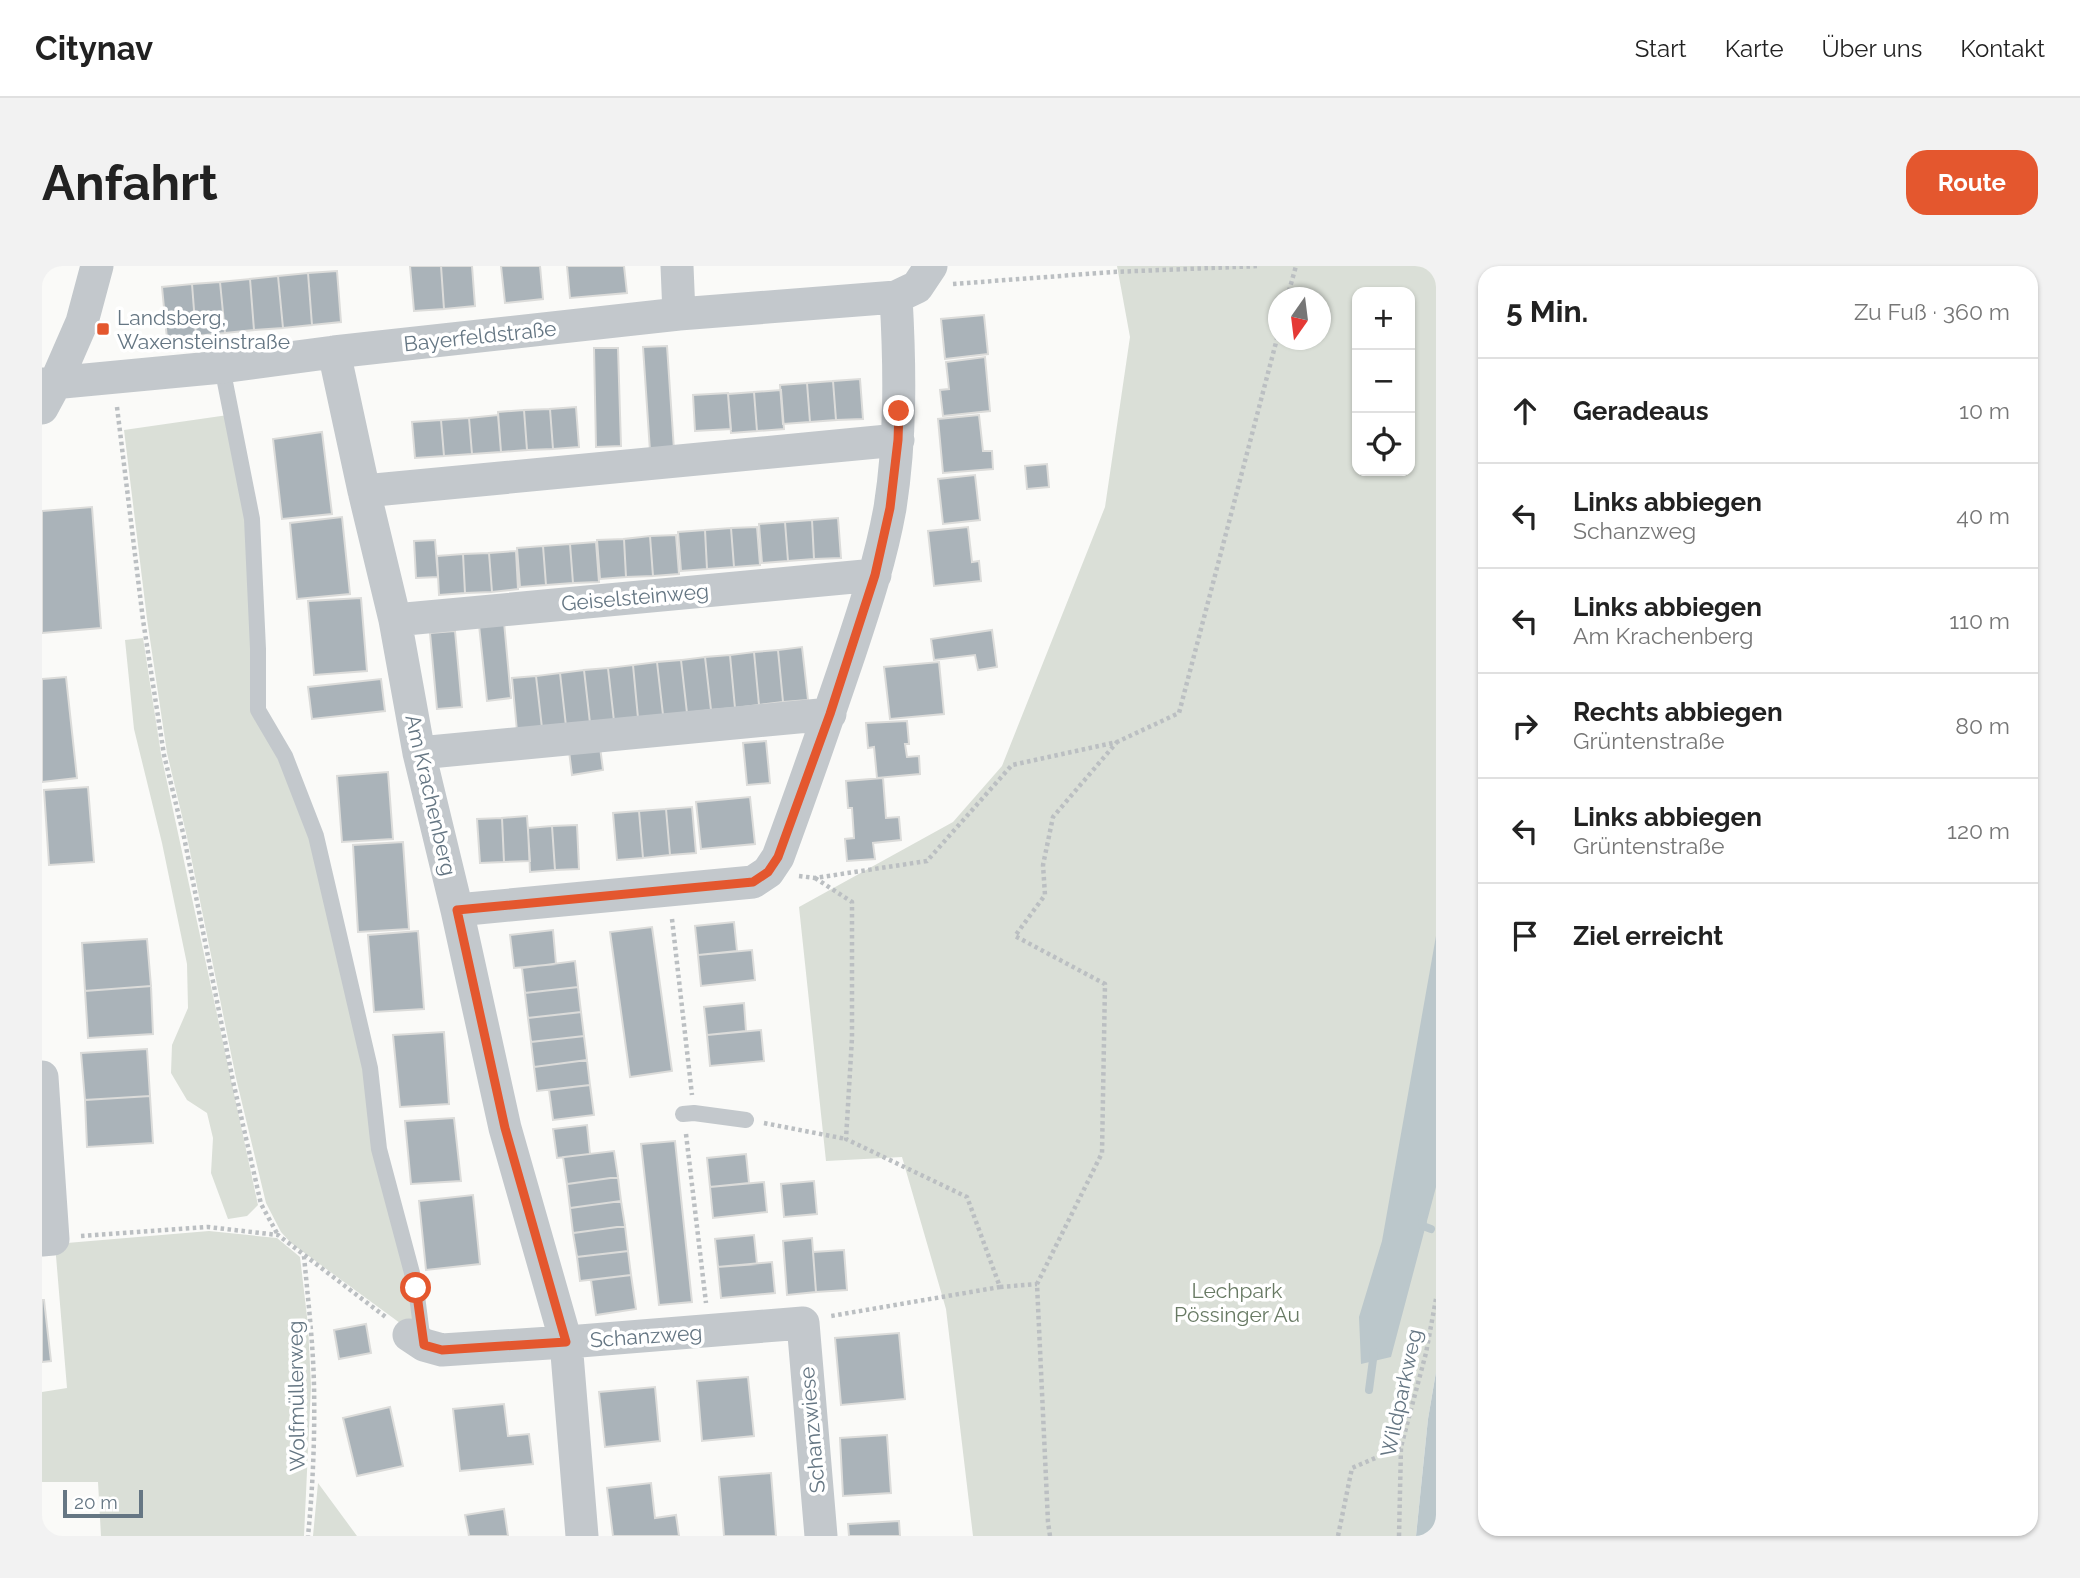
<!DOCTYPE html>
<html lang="de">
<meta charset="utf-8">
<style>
:root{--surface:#fff;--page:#f2f2f2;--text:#222;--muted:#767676;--line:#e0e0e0;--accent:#e4572e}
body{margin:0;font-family:Raleway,sans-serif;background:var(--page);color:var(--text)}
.controls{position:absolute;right:21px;top:21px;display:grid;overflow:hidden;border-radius:14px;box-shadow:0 2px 5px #0004}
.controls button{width:63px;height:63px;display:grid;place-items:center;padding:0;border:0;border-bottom:2px solid var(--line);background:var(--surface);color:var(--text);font:35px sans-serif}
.compass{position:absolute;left:1226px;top:21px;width:63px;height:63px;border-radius:50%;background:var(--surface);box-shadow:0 2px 5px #0004;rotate:194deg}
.scale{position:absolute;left:21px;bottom:18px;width:80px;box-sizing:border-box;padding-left:7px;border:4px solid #657683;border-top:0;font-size:19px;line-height:24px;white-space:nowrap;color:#657683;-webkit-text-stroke:5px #fff;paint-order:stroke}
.stop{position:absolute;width:21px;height:21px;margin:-16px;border:5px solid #e4572e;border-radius:50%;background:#fff}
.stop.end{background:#e4572e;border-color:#fff;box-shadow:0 2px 7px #0008}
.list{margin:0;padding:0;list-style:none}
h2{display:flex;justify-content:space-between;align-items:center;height:91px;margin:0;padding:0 28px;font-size:30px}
h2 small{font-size:23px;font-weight:400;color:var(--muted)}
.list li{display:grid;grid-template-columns:46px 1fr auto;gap:21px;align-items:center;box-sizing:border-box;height:105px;padding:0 28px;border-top:2px solid var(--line)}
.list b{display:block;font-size:26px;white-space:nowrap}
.list p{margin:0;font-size:23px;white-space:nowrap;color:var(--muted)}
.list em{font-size:23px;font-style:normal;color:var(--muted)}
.icon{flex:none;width:38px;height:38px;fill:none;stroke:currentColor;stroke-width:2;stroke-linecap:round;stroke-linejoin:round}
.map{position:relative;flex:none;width:1394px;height:1270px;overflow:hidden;border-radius:21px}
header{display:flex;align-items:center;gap:42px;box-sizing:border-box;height:98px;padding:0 35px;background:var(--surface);border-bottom:2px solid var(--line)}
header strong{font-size:33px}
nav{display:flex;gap:38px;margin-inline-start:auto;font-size:24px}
.intro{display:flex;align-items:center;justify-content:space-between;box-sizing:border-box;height:168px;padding:0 42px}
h1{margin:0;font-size:49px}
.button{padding:18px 32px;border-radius:21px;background:var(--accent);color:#fff;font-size:24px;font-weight:700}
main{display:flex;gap:42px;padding:0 42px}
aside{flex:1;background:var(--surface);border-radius:21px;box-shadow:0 2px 5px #0004}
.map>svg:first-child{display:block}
.green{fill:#dadfd7;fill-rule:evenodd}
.water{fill:#bbc7cb}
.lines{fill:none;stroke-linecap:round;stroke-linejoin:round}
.stream{stroke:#bbc7cb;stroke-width:8}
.building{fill:#aab3b9;stroke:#dcdcda;stroke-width:2}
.path{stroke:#bbbfc2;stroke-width:4.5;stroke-dasharray:3.5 3.5;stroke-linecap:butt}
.lane{stroke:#c3c8cc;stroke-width:16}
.street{stroke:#c3c8cc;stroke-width:33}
.route{stroke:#e4572e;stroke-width:9}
.poi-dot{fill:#e4572e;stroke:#fff;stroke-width:2.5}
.labels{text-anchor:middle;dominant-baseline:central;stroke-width:7;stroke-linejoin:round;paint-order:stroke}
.poi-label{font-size:21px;fill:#657683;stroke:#fff;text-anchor:start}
.street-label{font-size:21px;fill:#657683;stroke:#fff}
.park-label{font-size:21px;fill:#687a64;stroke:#fff}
</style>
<header>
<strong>Citynav</strong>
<nav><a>Start</a><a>Karte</a><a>Über uns</a><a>Kontakt</a></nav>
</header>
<div class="intro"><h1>Anfahrt</h1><a class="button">Route</a></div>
<main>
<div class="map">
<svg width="1394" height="1270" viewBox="0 0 1394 1270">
<rect width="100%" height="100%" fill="#fafaf8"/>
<path class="green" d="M1075 0H1394V1106L1386 1153 1374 1270H931L904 1043 860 891 784 895 757 641 911 556 960 500 1063 241 1088 71ZM1315 26H1368V205H1315ZM1237 32H1279V74H1237Z
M186 149 205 255 214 445 272 572 377 1071 249 977 239 966 224 937 194 812 145 571 125 487 105 353 82 164Z
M101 372 119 488 216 939 205 950 186 953 169 907 171 872 165 847 145 834 129 807 130 779 146 742 145 698 120 577 92 463 83 374Z
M167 965 235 972 258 991 266 1059 269 1120 262 1270H59L56 1216H0V1126L25 1122 13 978Z
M276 1217 315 1270H271Z"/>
<path class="water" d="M1394 670V921L1349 1091 1319 1098 1317 1051 1340 975Z
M1394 1106V1270H1374L1386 1153Z"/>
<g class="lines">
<path class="stream" d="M1380 952 1381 960 1389 963
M1327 1124 1332 1086"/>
</g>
<path class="building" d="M368 0H399L402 43 372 45Z
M399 0H430L433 40 402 43Z
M459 0H498L501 33 463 37Z
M525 0H582L585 27 528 32Z
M295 5 299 56 270 59 266 7Z
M266 7 270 59 241 62 236 10Z
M236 10 241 62 212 64 208 13Z
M208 13 212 64 183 67 178 16Z
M178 16 183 67 154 70 150 18Z
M150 18 154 70 125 73 120 21Z
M942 49 946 88 903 93 899 53Z
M625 80 632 184 608 185 601 81Z
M552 82H576L579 180 554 181Z
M943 91 948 145 901 150 898 124 907 123 904 96Z
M818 113 821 153 794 154 791 115Z
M791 115 794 154 768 156 765 117Z
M765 117 768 156 741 158 738 119Z
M739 124 742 163 715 165 712 126Z
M712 126 715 165 689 167 686 128Z
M686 127 689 163 653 165 651 129Z
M534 141 537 181 511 183 508 143Z
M508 143 511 183 485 184 482 144Z
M482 144 485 184 459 186 456 146Z
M456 149 459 186 430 188 427 152Z
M937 149 941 185H950L951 203 901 207 896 153Z
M427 152 430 188 402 190 399 154Z
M399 154 402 190 373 192 370 156Z
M280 166 290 248 240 253 231 173Z
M1005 198 1007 221 985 223 983 200Z
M933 209 938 254 901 258 896 213Z
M50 241 59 362 0 367V245Z
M300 251 308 328 255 333 248 257Z
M796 252 799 292 772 293 770 254Z
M770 254 772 293 746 295 743 256Z
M743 256 746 295 720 297 717 258Z
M715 261 718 299 692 301 689 262Z
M926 261 930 296 937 295 939 315 892 320 886 265Z
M689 262 692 301 665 303 663 264Z
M663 264 665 303 639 305 636 266Z
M634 269 637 308 611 310 608 270Z
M608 270 611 310 584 311 582 273Z
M582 273 584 311 558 313 555 274Z
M393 274 396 311 374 312 372 275Z
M554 276 557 316 531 317 528 278Z
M528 278 531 317 504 319 501 280Z
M501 280 504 319 478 321 475 282Z
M474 285 476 323 450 326 447 287Z
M447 287 450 326 423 327 421 288Z
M421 288 423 327 397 329 395 290Z
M319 332 325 405 272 409 266 335Z
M462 356 469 432 445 435 437 359Z
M950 364 955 401 936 404 933 389 892 394 889 373Z
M413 365 420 441 395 443 388 367Z
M760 381 766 434 741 436 736 384Z
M736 384 741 436 717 439 712 386Z
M712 386 717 439 693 442 688 389Z
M688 389 693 442 669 444 663 391Z
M663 391 669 444 645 447 639 394Z
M639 394 645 447 621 449 615 396Z
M615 396 621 449 596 452 591 399Z
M897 396 902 448 848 453 842 401Z
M591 399 596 452 572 455 566 402Z
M566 402 572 455 548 457 542 404Z
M542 404 548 457 524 460 518 407Z
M518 407 524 460 500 462 494 410Z
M494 410 500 462 475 465 470 412Z
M24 411 35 512 0 516V413Z
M339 413 343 445 270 453 266 421Z
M865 455 867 478H863L865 491 877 490 878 508 835 512 832 481 826 482 824 457Z
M724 475 728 517 705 519 701 477Z
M558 481 561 504 530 509 527 485Z
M346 506 351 573 300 576 295 510Z
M841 512 844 552 857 551 859 574 831 577 833 593 805 595 803 573 812 572 810 542H806L804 515Z
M46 521 52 596 7 599 2 524Z
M708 531 713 578 659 583 654 536Z
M650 541 654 587 628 589 624 543Z
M624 543 628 589 601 592 597 545Z
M597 545 601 592 575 594 571 547Z
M485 550 488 595 462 596 460 552Z
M460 552 462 596 438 597 435 553Z
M535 559 537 603 513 604 510 560Z
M510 560 513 604 488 606 486 562Z
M361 576 367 663 316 666 311 579Z
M692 656 695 685 656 689 653 660Z
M610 661 630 805 588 811 568 666Z
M511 664 514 698 472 702 468 669Z
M376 665 382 743 332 746 326 669Z
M105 673 109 720 43 725 40 677Z
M710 684 713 714 659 720 656 689Z
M533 695 536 721 483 727 480 702Z
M109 720 111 768 46 772 43 725Z
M536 721 539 746 486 752 483 727Z
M702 737 704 765 665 769 662 741Z
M539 746 542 770 489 776 486 752Z
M719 764 722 795 668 800 665 769Z
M402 766 407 838 358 841 351 769Z
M542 770 545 794 492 801 489 776Z
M105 783 108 830 43 834 39 787Z
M545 794 548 819 495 825 492 801Z
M548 819 552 849 511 854 507 824Z
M108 830 111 877 45 881 43 834Z
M412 852 419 915 369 918 363 855Z
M545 859 548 888 515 892 511 863Z
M633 875 650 1036 617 1039 599 878Z
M572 885 576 911 525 918 521 891Z
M704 888 707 917 668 921 665 892Z
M576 911 579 935 528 942 525 918Z
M772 915 775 948 742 951 739 918Z
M722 916 725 946 671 952 668 921Z
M431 929 438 998 384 1004 377 935Z
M579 935 583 960 531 967 528 942Z
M583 960 586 985 535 991 531 967Z
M712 969 715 998 676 1001 673 973Z
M770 972 774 1026 745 1029 741 975Z
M802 984 805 1024 774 1026 771 986Z
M586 985 589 1009 538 1015 535 991Z
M730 996 733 1027 679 1032 676 1001Z
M589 1009 594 1043 554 1049 549 1014Z
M0 1034H2L9 1095 0 1096Z
M324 1058 329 1087 297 1093 292 1064Z
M857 1067 863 1133 799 1139 793 1072Z
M706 1111 712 1170 660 1175 655 1115Z
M613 1121 618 1175 563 1181 557 1126Z
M462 1138 466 1170 487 1168 491 1198 418 1205 411 1143Z
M348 1141 361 1200 315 1210 301 1152Z
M845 1169 849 1227 801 1230 798 1172Z
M729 1207 734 1270H682L677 1211Z
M609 1217 613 1252 634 1249 637 1270H571L565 1222Z
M462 1243 466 1270H427L423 1249Z
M857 1255 858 1270H807L806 1258Z"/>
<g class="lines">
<path class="path" d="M911 18 1071 6 1218 0
M1245 32 1254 0
M75 141 101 354 122 489 142 571 191 815 219 938 236 969
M757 610 773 612 885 595 970 499 1075 476 1137 447 1237 65
M773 612 810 636V772L804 873 925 931 958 1021 789 1050
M630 653 650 829
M722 857 804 873
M644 868 664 1037
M39 970 166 961 236 969 345 1052
M262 990C266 1033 271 1076 272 1119 273 1169 271 1220 266 1270
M958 1021 995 1018
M1008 1270 1006 1256 995 1018 1060 887 1063 718 973 670 1003 629 1001 599 1011 551 1075 476
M1296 1270 1310 1202 1359 1181
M1357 1270 1359 1181 1384 1087 1394 1033"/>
<path class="lane" d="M180 101 210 253 216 383V444L243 490 274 570 328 802 337 883 374 1022 381 1077
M641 848 652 847 704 854"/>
<path class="street" d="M635 0 637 48
M292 86 322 225 353 354 377 487 415 644 463 862 524 1076 540 1270
M0 118 180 101 292 86 637 48 854 31 875 21 889 0
M0 142 13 118 40 56 55 0
M322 225 856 174
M353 354 833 309
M377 487 788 448
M415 644 711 616 726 606 736 591C761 523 785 454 808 386 824 338 839 292 848 242 859 172 858 101 854 31
M0 811 11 973 0 974
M367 1069 382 1079 400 1084 538 1075 761 1057 779 1270"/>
</g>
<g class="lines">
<path class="route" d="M374 1022 382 1079 400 1084 524 1076 463 862 415 644 711 616 726 606 736 591 788 448 833 309 848 242 856 174 857 145"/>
</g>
<rect class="poi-dot" x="54" y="56" width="14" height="14" rx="3.5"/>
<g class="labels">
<g class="poi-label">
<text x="75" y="51">Landsberg,<tspan x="75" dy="24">Waxensteinstraße</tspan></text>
</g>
<g class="street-label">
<text transform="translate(438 70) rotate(-6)">Bayerfeldstraße</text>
<text transform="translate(593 331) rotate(-5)">Geiselsteinweg</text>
<text transform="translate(389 529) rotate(77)">Am Krachenberg</text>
<text transform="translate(604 1070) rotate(-4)">Schanzweg</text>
<text transform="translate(1359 1127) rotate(-78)">Wildparkweg</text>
<text transform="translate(254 1130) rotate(-91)">Wolfmüllerweg</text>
<text transform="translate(770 1164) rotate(-95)">Schanzwiese</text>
</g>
<g class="park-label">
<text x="1195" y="1024">Lechpark<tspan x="1195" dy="24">Pössinger Au</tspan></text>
</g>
</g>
</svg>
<div class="controls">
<button>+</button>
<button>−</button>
<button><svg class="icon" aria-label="locate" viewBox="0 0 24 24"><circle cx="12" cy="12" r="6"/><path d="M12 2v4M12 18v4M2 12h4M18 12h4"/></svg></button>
</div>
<svg class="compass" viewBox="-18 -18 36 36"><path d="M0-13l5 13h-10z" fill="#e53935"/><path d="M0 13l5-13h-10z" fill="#767676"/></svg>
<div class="scale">20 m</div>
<div class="stop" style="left:374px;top:1022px"></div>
<div class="stop end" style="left:857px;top:145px"></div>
</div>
<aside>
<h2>5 Min.<small>Zu Fuß · 360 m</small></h2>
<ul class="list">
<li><svg class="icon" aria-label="ahead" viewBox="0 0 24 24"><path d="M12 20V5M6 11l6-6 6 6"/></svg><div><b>Geradeaus</b></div><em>10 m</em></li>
<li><svg class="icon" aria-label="left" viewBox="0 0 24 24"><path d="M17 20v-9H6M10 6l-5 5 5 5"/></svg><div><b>Links abbiegen</b><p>Schanzweg</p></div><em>40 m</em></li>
<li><svg class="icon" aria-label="left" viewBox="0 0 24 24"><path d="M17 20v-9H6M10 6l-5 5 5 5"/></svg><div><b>Links abbiegen</b><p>Am Krachenberg</p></div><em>110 m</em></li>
<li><svg class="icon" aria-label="right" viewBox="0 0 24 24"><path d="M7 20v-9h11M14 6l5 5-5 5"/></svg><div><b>Rechts abbiegen</b><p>Grüntenstraße</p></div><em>80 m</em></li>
<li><svg class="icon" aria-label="left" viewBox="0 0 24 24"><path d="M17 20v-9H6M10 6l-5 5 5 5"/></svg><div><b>Links abbiegen</b><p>Grüntenstraße</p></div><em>120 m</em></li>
<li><svg class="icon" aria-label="arrive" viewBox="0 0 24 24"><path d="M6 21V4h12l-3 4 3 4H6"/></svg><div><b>Ziel erreicht</b></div></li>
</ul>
</aside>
</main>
